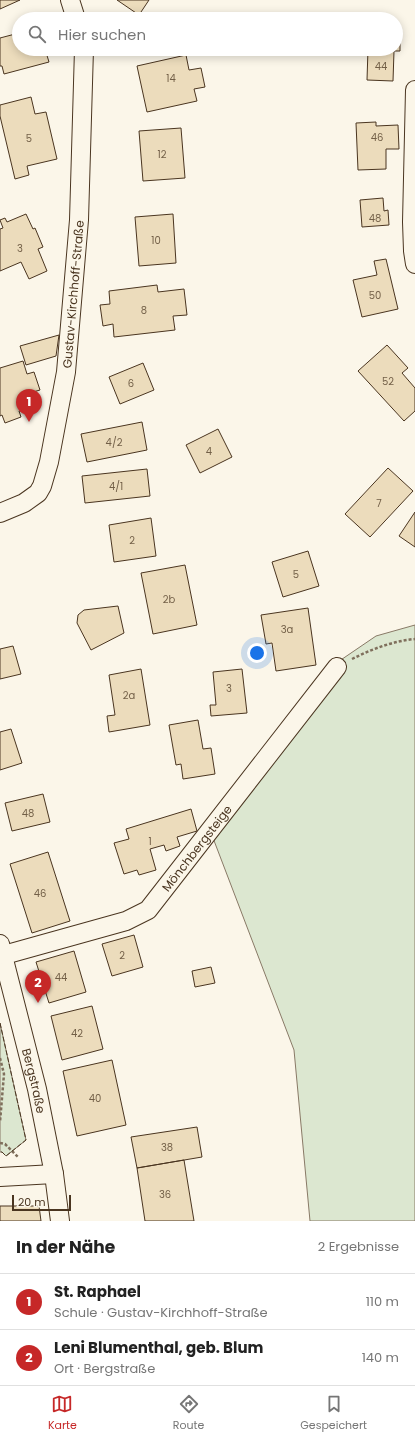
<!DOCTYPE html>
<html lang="de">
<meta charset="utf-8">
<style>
:root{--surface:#fff;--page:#f6f6f6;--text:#222;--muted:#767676;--line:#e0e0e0;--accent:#c62828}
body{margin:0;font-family:Poppins,sans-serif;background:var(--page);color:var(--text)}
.scale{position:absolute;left:12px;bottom:10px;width:59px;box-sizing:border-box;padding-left:4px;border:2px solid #4a3520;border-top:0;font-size:11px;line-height:14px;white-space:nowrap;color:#4a3520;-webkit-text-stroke:3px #fbf6e9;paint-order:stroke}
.you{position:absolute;left:257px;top:653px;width:14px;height:14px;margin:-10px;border:3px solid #fff;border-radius:50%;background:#1a73e8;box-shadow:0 0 0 6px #1a73e833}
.badge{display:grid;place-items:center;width:26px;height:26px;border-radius:50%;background:var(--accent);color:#fff;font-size:13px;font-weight:700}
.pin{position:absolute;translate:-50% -33px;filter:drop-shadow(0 1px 2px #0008)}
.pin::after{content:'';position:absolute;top:21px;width:14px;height:12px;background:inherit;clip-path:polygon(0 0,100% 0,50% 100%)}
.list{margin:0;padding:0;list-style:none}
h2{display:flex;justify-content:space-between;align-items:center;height:52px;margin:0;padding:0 16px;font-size:17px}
h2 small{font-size:13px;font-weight:400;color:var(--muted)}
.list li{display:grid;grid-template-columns:26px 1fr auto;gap:12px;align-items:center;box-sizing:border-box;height:56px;padding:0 16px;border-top:1px solid var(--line)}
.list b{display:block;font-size:15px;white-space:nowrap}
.list p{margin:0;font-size:13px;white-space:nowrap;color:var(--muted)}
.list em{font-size:13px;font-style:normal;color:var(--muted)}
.icon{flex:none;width:22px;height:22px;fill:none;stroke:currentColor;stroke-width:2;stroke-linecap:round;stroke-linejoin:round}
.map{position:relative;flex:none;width:415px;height:1221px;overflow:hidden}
.search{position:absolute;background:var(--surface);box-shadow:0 2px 10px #0003;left:12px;right:12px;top:12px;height:44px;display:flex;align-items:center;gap:10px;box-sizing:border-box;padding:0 14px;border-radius:22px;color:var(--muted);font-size:15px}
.sheet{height:164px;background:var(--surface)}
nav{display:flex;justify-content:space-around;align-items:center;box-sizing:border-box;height:56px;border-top:1px solid var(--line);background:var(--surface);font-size:11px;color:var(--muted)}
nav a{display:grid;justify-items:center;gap:2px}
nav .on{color:var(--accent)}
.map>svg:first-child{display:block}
.green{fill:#dce7d0;stroke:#887966}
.building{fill:#ecdcbc;stroke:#4a3520}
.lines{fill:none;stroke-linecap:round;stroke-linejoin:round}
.minor-casing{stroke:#4a3520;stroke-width:20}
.path{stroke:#7f6f5c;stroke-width:2.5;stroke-dasharray:3 2;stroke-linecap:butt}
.minor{stroke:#fbf6e9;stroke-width:18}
.fence{stroke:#4a3520;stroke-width:1;stroke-dasharray:5 2;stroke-linecap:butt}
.labels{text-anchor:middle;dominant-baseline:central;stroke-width:3;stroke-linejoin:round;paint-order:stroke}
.number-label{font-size:10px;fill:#725f47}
.street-label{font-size:12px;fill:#4a3520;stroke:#fbf6e9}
</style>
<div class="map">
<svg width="415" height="1221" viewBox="0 0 415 1221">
<rect width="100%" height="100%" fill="#fbf6e9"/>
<path class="green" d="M415 625V1221H310L294 1050 213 838 329 668 376 636Z
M0 1023 26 1140 6 1156 2 1152H0Z"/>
<path class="building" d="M0 0H20L0 9Z
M117 0H149L139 15Z
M19 33V49H45L49 62 4 74 2 66H0V38Z
M396 33H400V51H394L393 81 367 80 368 49H396Z
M186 55 189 70 201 68 205 87 194 89 197 101 147 112 137 66Z
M31 97 35 114 46 112 57 159 27 166 29 175 15 179 0 116V105Z
M376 122V126L398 125 399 149H386V169L358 170 356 123Z
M181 128 185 178 143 181 139 131Z
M383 198 384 211 388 210 389 225 362 227 360 200Z
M26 214 33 229 35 228 43 247 38 249 47 271 29 279 21 262 0 271V229L3 228 0 220 5 218 7 222Z
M173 214 176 263 139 266 135 217Z
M386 259 398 309 362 317 353 280 377 275 374 261Z
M157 285 158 292 184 289 187 315 173 316 175 330 114 337 113 324 103 326 100 305 110 304 109 291Z
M59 335 56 356 26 365 20 346Z
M387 345 408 368 402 373 415 388V411L404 421 358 371Z
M23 361 27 374 34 372 40 390 33 392 37 405 19 411 21 417 5 423 2 415 0 416V368Z
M143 363 154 390 120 404 109 377Z
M142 422 147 450 87 462 81 434Z
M218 429 232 457 200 473 186 445Z
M388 468 413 491 370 537 345 514Z
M147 469 150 496 85 503 82 476Z
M415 512V547L399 536Z
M151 518 156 556 114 562 109 525Z
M308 551 319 586 283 597 272 562Z
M185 565 197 625 153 634 141 573Z
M118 606 124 633 91 650 77 623 78 615 84 610Z
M308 608 316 665 276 671 272 643 266 644 261 615Z
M13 646 21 674 0 679V649Z
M141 669 150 725 109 732 107 716 115 715 109 675Z
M242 669 247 713 211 716 210 705H216L213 672Z
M198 720 203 749 211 748 215 774 183 779 181 764 176 765 169 725Z
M11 729 22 763 0 770V732Z
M43 794 50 822 12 831 5 803Z
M191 809 197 831 177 837 180 846 166 851 164 845 150 849 156 870 139 875 137 870 124 874 114 843 129 839 126 829Z
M48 852 70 921 32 933 10 864Z
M134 935 143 967 112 976 102 944Z
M74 951 86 992 49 1003 36 962Z
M211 967 215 983 195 987 192 971Z
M92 1006 103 1049 62 1060 51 1016Z
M112 1060 126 1125 77 1136 63 1071Z
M197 1127 202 1157 137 1168 131 1137Z
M184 1160 194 1221H145L137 1168Z
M0 1206H39L41 1221H0Z"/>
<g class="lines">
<defs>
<g id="minor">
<path d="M70 0 76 19"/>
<path d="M415 90 412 222 413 251 415 264"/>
<path id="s1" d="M0 513 24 503 38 493 42 486 49 462 66 372 79 220 84 49"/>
<path id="s2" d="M0 944 37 1089 54 1174 60 1221"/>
<path id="s3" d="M4 955 126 921 148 910 337 667"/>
<path d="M0 1177 54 1174"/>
</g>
</defs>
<use href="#minor" class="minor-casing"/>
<path class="path" d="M352 659C372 649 393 641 415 639
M0 1058 4 1074 0 1122
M0 1143 5 1144 18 1157"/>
<use href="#minor" class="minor"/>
<path class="fence" d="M0 1023 26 1140 6 1156 2 1152H0"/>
</g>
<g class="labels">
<g class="number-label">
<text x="381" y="66">44</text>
<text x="171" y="78">14</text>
<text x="377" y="137">46</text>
<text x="29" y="138">5</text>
<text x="162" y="154">12</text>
<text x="375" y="218">48</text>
<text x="156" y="240">10</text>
<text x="20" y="248">3</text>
<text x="375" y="295">50</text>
<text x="144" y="310">8</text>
<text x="388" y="381">52</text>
<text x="131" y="383">6</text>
<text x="114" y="442">4/2</text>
<text x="209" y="451">4</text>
<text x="116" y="486">4/1</text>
<text x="379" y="503">7</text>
<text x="132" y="540">2</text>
<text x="296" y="574">5</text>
<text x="169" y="599">2b</text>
<text x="287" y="629">3a</text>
<text x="229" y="688">3</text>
<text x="129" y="695">2a</text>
<text x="28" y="813">48</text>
<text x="150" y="841">1</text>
<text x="40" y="893">46</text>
<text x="122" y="955">2</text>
<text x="61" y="977">44</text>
<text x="77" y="1033">42</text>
<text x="95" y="1098">40</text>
<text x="167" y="1147">38</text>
<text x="165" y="1194">36</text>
</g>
<g class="street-label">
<text stroke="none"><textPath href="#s1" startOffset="246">Gustav-Kirchhoff-Straße</textPath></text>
<text stroke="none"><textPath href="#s3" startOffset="230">Mönchbergsteige</textPath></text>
<text stroke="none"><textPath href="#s2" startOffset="141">Bergstraße</textPath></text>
</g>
</g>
</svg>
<div class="scale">20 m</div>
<div class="you"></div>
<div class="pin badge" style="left:29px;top:422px">1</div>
<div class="pin badge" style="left:38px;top:1003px">2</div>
<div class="search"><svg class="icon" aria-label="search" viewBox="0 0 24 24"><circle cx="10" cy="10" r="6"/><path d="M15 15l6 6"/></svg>Hier suchen</div>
</div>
<section class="sheet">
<h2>In der Nähe<small>2 Ergebnisse</small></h2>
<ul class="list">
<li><span class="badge">1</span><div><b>St. Raphael</b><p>Schule · Gustav-Kirchhoff-Straße</p></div><em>110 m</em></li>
<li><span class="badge">2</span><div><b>Leni Blumenthal, geb. Blum</b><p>Ort · Bergstraße</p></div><em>140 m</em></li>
</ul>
</section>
<nav>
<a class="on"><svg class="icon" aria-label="map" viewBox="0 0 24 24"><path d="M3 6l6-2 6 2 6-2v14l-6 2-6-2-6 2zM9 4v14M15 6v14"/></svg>Karte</a>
<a><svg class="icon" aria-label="directions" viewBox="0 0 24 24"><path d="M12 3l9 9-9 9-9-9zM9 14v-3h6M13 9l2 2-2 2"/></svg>Route</a>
<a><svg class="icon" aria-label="saved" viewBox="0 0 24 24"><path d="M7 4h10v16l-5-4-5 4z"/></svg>Gespeichert</a>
</nav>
